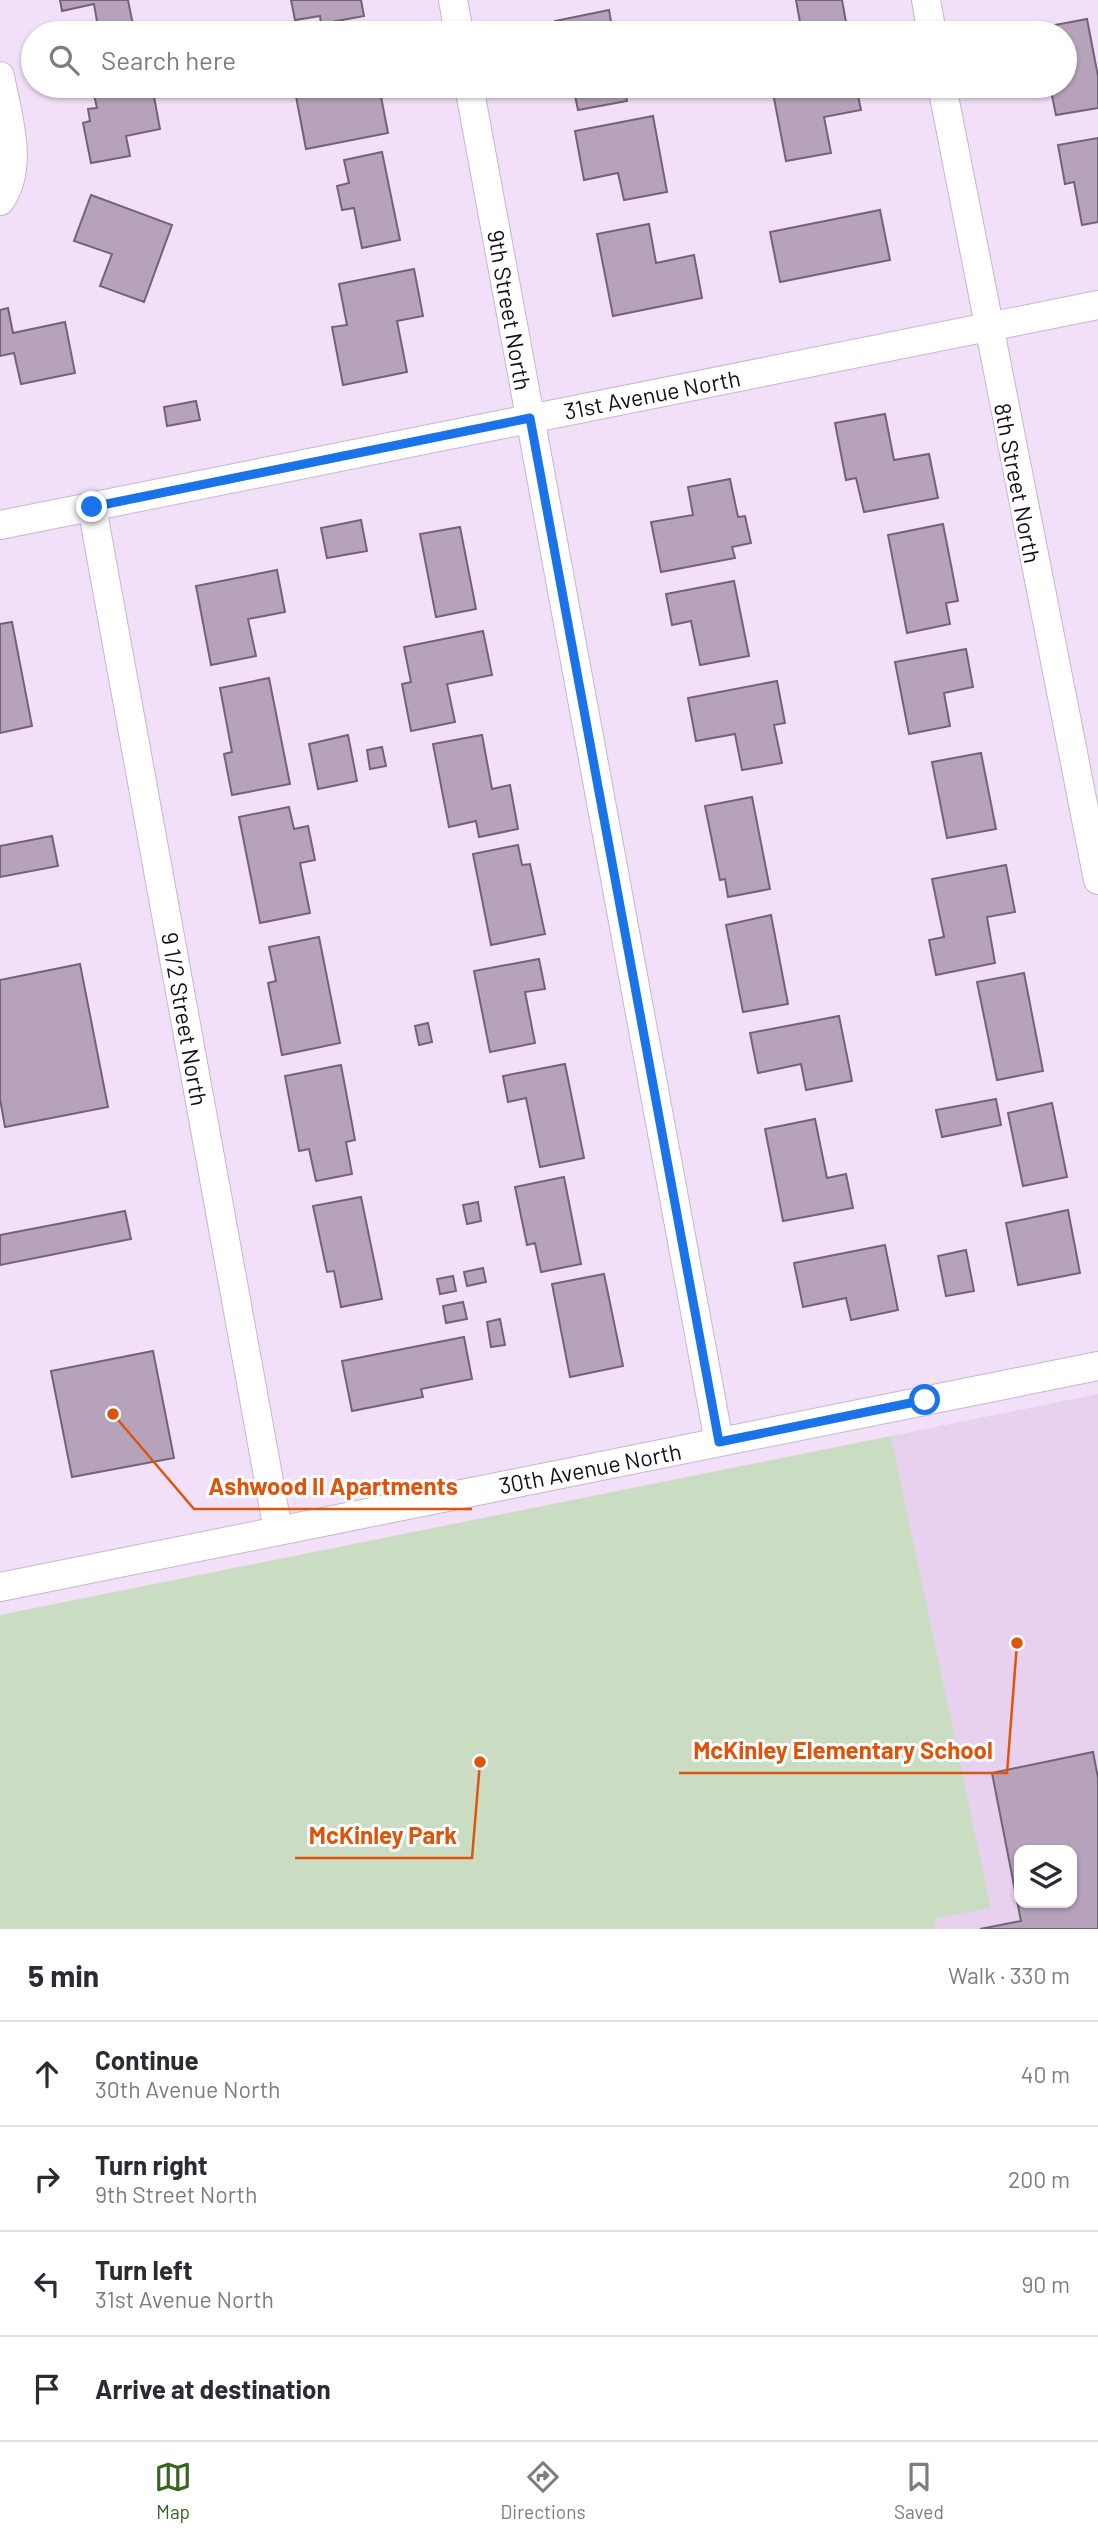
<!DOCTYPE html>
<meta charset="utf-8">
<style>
:root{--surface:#fff;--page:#f7f7f7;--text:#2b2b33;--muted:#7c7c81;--line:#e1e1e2;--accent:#386422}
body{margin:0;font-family:Barlow,sans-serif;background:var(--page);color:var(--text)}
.controls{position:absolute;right:21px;bottom:21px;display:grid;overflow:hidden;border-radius:14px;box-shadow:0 2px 5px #0004}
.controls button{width:63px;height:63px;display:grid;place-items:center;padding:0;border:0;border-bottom:2px solid var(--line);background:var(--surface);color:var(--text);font:35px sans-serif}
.stop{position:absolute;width:21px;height:21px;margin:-16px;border:5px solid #1a73e8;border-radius:50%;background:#fff}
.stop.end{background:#1a73e8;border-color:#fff;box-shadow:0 2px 7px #0008}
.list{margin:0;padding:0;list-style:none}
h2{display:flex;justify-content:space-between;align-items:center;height:91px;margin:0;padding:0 28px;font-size:30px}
h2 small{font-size:23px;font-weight:400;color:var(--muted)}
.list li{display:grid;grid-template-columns:46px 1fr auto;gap:21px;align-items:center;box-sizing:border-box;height:105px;padding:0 28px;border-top:2px solid var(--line)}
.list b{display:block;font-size:26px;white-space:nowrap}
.list p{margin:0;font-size:23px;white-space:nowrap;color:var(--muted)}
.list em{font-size:23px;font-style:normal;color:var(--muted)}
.icon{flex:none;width:38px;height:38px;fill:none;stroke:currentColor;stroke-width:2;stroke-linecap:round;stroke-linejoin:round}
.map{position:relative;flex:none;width:1098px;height:1929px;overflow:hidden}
.search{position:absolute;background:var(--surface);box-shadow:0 2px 5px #0004;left:21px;right:21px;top:21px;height:77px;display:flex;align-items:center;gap:18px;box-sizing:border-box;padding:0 24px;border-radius:38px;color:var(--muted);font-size:26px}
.sheet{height:511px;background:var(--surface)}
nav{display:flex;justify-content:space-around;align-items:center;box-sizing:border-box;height:98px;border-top:2px solid var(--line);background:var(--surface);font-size:19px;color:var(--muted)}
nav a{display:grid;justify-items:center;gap:4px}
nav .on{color:var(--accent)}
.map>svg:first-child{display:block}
.built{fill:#e7d1ee;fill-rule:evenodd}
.green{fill:#caddc3}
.building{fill:#b6a3bb;stroke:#726377;stroke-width:2;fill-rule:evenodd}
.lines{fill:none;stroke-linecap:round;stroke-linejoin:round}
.street-casing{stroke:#c7b6cd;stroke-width:30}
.street{stroke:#fff;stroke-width:28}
.route{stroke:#1a73e8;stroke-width:9}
.labels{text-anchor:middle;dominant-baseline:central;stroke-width:6;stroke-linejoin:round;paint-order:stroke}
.street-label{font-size:23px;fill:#140e16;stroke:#fff}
.leader{fill:none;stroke:#dd550c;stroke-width:2.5}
.callout-dot{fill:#dd550c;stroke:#fff;stroke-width:2.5}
.callout-label{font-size:24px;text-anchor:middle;font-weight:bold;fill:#dd550c;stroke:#fff;stroke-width:6;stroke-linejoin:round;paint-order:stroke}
</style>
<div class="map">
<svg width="1098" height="1929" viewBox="0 0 1098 1929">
<rect width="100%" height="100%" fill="#f1e0f7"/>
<path class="built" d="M1098 1394V1929H935L934 1919 991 1908 891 1436ZM1019 1850H1072V1903H1019Z"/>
<path class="green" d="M891 1436 991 1908 934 1919 935 1929H0V1615Z"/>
<path class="building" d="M60 0H128L134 30 99 33 94 4 62 11Z
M291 0H361L364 16 321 24 320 16 295 20Z
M796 0H842L848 33H802Z
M609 10 613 33H557L555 21Z
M1087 19 1098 76V108L1056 115 1050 86H1065V33H1040L1039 28Z
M92 86H152L160 129 126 136 130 156 91 163 83 123 90 121 88 109 97 108Z
M294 86H340L341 89 379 86 388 133 306 149Z
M573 86H624L627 101 578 110Z
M809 86H856L861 110 824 117 831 153 786 161 773 93Z
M653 116 667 192 624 200 618 173 584 180 575 131Z
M1098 138V222L1082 225 1074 182 1065 184 1058 145Z
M382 152 400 240 362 248 354 208 342 210 337 186 349 183 344 160Z
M91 195 172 225 144 302 100 286 112 254 74 241Z
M880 210 890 260 780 282 770 232Z
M649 224 656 263 694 255 702 298 613 316 597 234Z
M414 269 423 316 397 321 407 372 343 385 332 327 347 325 339 284Z
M8 308 13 333 65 322 75 373 21 384 14 353 0 356V310Z
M196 401 200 420 167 426 164 407Z
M885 414 894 460 929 454 938 498 864 512 856 478 846 480 835 423Z
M730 479 738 517 745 516 751 543 732 547 735 558 661 572 651 522 693 515 688 487Z
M361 520 367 551 327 558 321 528Z
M943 524 958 601 946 603 950 624 907 633 888 535Z
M460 527 476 609 436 617 420 534Z
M277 570 285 612 248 619 256 656 211 665 196 586Z
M734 581 749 656 700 665 691 621 672 625 666 594Z
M12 622 32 726 0 733V624Z
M483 631 492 675 447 684 455 722 411 731 402 684 411 682 404 647Z
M966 649 973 687 944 693 950 726 909 734 895 662Z
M269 678 290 784 232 795 224 754 232 752 220 688Z
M777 681 785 723 774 725 782 763 742 770 735 734 696 741 688 698Z
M348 735 357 781 318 789 309 744Z
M482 735 492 789 510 785 518 829 479 837 476 821 449 827 433 744Z
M382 747 386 766 370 769 367 750Z
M981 753 996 829 947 838 932 762Z
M752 797 770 889 728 897 725 879 720 880 705 806Z
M289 807 294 829 308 826 315 860 300 863 310 913 260 923 239 817Z
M52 836 58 866 0 877V846Z
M518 845 522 865 530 864 545 934 491 945 473 854Z
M1006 865 1015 912 987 917 995 963 936 975 929 940 944 937 932 879Z
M771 915 788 1004 743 1012 726 925Z
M319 937 340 1043 282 1055 268 983 276 981 269 947Z
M539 959 545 989 525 992 535 1043 490 1052 474 971Z
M80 964 108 1107 5 1127 0 1099V980Z
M1024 973 1043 1071 997 1080 977 982Z
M839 1016 852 1081 806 1090 801 1064 758 1073 750 1033Z
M428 1023 432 1042 419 1045 415 1026Z
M565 1064 584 1158 540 1167 526 1098 508 1102 503 1076Z
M341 1065 355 1140 346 1142 352 1174 316 1181 309 1149 299 1151 285 1076Z
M996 1099 1001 1125 942 1137 936 1110Z
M1052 1103 1067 1177 1023 1186 1008 1113Z
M815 1119 827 1178 846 1174 853 1208 783 1221 765 1129Z
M564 1177 581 1264 541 1272 535 1243 527 1245 515 1187Z
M361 1197 382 1299 341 1307 334 1271 327 1272 313 1206Z
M478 1202 481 1221 467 1224 463 1205Z
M1068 1210 1080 1273 1018 1285 1006 1223Z
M125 1211 131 1239 0 1265V1235Z
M885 1245 898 1310 851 1320 846 1298 803 1307 794 1263Z
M966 1250 974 1291 946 1296 938 1256Z
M483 1268 486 1282 467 1286 464 1272Z
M604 1274 623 1366 570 1377 552 1284Z
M453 1276 456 1291 440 1294 437 1279Z
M463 1302 467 1319 446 1323 443 1306Z
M500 1319 505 1345 491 1347 487 1322Z
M464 1337 472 1379 421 1389 423 1397 352 1411 342 1361Z
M153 1351 174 1458 72 1477 51 1371Z
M1093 1752 1098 1778V1929H980L1021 1921 992 1773ZM1019 1850H1072V1903H1019Z"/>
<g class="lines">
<defs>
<path id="street" d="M453 0 459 33
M926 0 932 33
M0 76C7 114 25 167 0 201
M469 86 719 1442
M942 86 1098 880
M92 507 278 1531
M0 525 1098 305
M0 1587 1098 1366"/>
</defs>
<use href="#street" class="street-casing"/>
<use href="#street" class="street"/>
</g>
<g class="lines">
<path class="route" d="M92 507 530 418 719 1442 925 1400"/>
</g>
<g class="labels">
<g class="street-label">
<text transform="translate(510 310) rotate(80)">9th Street North</text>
<text transform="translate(652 394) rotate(-11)">31st Avenue North</text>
<text transform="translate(1018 483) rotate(79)">8th Street North</text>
<text transform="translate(185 1019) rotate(80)">9 1/2 Street North</text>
<text transform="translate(590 1468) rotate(-11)">30th Avenue North</text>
</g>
</g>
<path class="leader" d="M113 1414L194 1509H472M1017 1643L1007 1773H679M480 1762L472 1858H295"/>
<g class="callout-dot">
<circle cx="113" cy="1414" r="7"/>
<circle cx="1017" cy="1643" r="7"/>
<circle cx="480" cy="1762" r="7"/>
</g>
<g class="callout-label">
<text x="333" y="1495">Ashwood II Apartments</text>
<text x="843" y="1759">McKinley Elementary School</text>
<text x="383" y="1844">McKinley Park</text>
</g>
</svg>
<div class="controls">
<button><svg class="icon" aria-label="layers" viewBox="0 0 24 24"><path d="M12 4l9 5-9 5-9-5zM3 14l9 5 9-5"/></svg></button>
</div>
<div class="stop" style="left:925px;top:1400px"></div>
<div class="stop end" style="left:92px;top:507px"></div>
<div class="search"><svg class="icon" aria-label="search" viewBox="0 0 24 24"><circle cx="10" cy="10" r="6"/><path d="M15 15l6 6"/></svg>Search here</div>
</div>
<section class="sheet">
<h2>5 min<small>Walk · 330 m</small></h2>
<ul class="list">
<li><svg class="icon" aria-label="ahead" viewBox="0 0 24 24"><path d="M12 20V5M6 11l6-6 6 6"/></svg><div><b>Continue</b><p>30th Avenue North</p></div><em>40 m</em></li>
<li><svg class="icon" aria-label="right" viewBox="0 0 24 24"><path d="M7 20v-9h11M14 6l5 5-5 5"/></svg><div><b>Turn right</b><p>9th Street North</p></div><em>200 m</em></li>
<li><svg class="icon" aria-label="left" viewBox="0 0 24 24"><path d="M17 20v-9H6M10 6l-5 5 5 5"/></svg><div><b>Turn left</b><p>31st Avenue North</p></div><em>90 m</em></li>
<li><svg class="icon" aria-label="arrive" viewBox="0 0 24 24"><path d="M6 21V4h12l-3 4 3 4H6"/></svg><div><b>Arrive at destination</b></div></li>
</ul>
</section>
<nav>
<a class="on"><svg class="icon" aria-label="map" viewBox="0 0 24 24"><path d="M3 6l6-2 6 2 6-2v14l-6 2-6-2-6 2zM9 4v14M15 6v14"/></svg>Map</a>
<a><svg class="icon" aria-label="directions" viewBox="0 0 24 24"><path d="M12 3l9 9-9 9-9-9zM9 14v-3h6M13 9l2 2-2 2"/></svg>Directions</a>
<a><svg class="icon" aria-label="saved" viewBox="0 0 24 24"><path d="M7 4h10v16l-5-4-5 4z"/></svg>Saved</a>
</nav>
